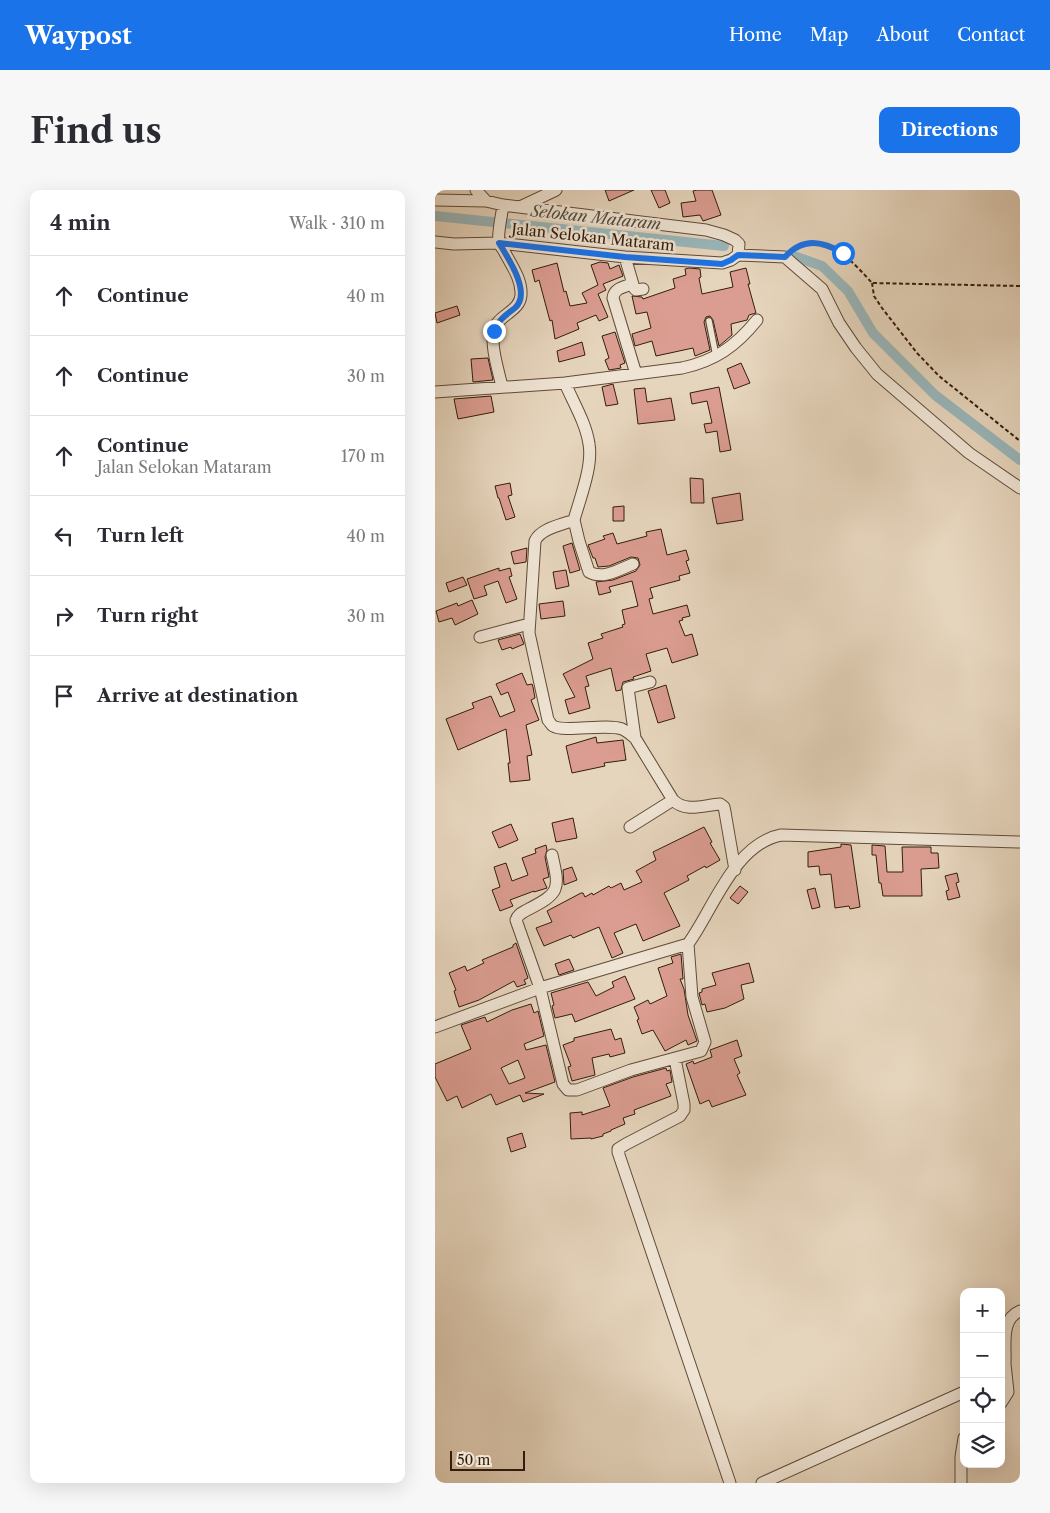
<!DOCTYPE html>
<meta charset="utf-8">
<style>
:root{--surface:#fff;--page:#f7f7f7;--text:#2b2b33;--muted:#7c7c81;--line:#e1e1e2;--accent:#1a73e8}
body{margin:0;font-family:"Libre Caslon Text",serif;background:var(--page);color:var(--text)}
.controls{position:absolute;right:15px;bottom:15px;display:grid;overflow:hidden;border-radius:10px;box-shadow:0 5px 20px #0002}
.controls button{width:45px;height:45px;display:grid;place-items:center;padding:0;border:0;border-bottom:1px solid var(--line);background:var(--surface);color:var(--text);font:25px sans-serif}
.scale{position:absolute;left:15px;bottom:12px;width:75px;box-sizing:border-box;padding-left:5px;border:2px solid #331d0c;border-top:0;font-size:14px;line-height:18px;white-space:nowrap;color:#331d0c;-webkit-text-stroke:4px #efe4d4;paint-order:stroke}
.stop{position:absolute;width:15px;height:15px;margin:-11px;border:4px solid #1a73e8;border-radius:50%;background:#fff}
.stop.end{background:#1a73e8;border-color:#fff;box-shadow:0 1px 5px #0008}
.list{margin:0;padding:0;list-style:none}
h2{display:flex;justify-content:space-between;align-items:center;height:65px;margin:0;padding:0 20px;font-size:21px}
h2 small{font-size:16px;font-weight:400;color:var(--muted)}
.list li{display:grid;grid-template-columns:32px 1fr auto;gap:15px;align-items:center;box-sizing:border-box;height:80px;padding:0 20px;border-top:1px solid var(--line)}
.list b{display:block;font-size:19px;white-space:nowrap}
.list p{margin:0;font-size:16px;white-space:nowrap;color:var(--muted)}
.list em{font-size:16px;font-style:normal;color:var(--muted)}
.icon{flex:none;width:28px;height:28px;fill:none;stroke:currentColor;stroke-width:2;stroke-linecap:round;stroke-linejoin:round}
.map{position:relative;flex:none;width:585px;height:1293px;overflow:hidden;border-radius:10px}
header{display:flex;align-items:center;gap:30px;box-sizing:border-box;height:70px;padding:0 25px;background:var(--accent);color:#fff}
header strong{font-size:24px}
nav{display:flex;gap:28px;margin-inline-start:auto;font-size:18px}
.intro{display:flex;align-items:center;justify-content:space-between;box-sizing:border-box;height:120px;padding:0 30px}
h1{margin:0;font-size:35px}
.button{padding:12px 22px;border-radius:10px;background:var(--accent);color:#fff;font-size:18px;font-weight:700}
main{display:flex;gap:30px;padding:0 30px}
aside{flex:1;background:var(--surface);border-radius:10px;box-shadow:0 5px 20px #0002}
.map>svg:first-child{display:block}
.lines{fill:none;stroke-linecap:round;stroke-linejoin:round}
.canal{stroke:#99b6ba;stroke-width:10}
.building{fill:#db9d91;stroke:#331d0c;fill-rule:evenodd}
.lane-casing{stroke:#604b38;stroke-width:8}
.street-casing{stroke:#604b38;stroke-width:13}
.path{stroke:#331d0c;stroke-width:2;stroke-dasharray:4 2.5;stroke-linecap:butt}
.lane{stroke:#efe4d4;stroke-width:5.5}
.street{stroke:#efe4d4;stroke-width:11}
.route{stroke:#1a73e8;stroke-width:6}
.labels{text-anchor:middle;dominant-baseline:central;stroke-width:5;stroke-linejoin:round;paint-order:stroke}
.street-label{font-size:15px;fill:#331d0c;stroke:#efe4d4}
.water-label{font-size:16px;font-style:italic;fill:#524b40;stroke:#efe4d4}
</style>
<header>
<strong>Waypost</strong>
<nav><a>Home</a><a>Map</a><a>About</a><a>Contact</a></nav>
</header>
<div class="intro"><h1>Find us</h1><a class="button">Directions</a></div>
<main>
<aside>
<h2>4 min<small>Walk · 310 m</small></h2>
<ul class="list">
<li><svg class="icon" aria-label="ahead" viewBox="0 0 24 24"><path d="M12 20V5M6 11l6-6 6 6"/></svg><div><b>Continue</b></div><em>40 m</em></li>
<li><svg class="icon" aria-label="ahead" viewBox="0 0 24 24"><path d="M12 20V5M6 11l6-6 6 6"/></svg><div><b>Continue</b></div><em>30 m</em></li>
<li><svg class="icon" aria-label="ahead" viewBox="0 0 24 24"><path d="M12 20V5M6 11l6-6 6 6"/></svg><div><b>Continue</b><p>Jalan Selokan Mataram</p></div><em>170 m</em></li>
<li><svg class="icon" aria-label="left" viewBox="0 0 24 24"><path d="M17 20v-9H6M10 6l-5 5 5 5"/></svg><div><b>Turn left</b></div><em>40 m</em></li>
<li><svg class="icon" aria-label="right" viewBox="0 0 24 24"><path d="M7 20v-9h11M14 6l5 5-5 5"/></svg><div><b>Turn right</b></div><em>30 m</em></li>
<li><svg class="icon" aria-label="arrive" viewBox="0 0 24 24"><path d="M6 21V4h12l-3 4 3 4H6"/></svg><div><b>Arrive at destination</b></div></li>
</ul>
</aside>
<div class="map">
<svg width="585" height="1293" viewBox="0 0 585 1293">
<rect width="100%" height="100%" fill="#e6d5bd"/>
<filter id="stains"><feTurbulence type="fractalNoise" baseFrequency=".004" numOctaves="4"/><feColorMatrix values="0 0 0 0 .2 0 0 0 0 .09 0 0 0 0 .02 0 0 0 .5 -.17"/></filter>
<radialGradient id="worn" r=".72"><stop offset=".6" stop-color="#630" stop-opacity="0"/><stop offset="1" stop-color="#630" stop-opacity=".3"/></radialGradient>
<g class="lines">
<path class="canal" d="M0 26 289 56
M356 65 387 76 413 101 438 143 500 205 585 270"/>
</g>
<path class="building" d="M170 0H199L174 11Z
M216 0H230L235 13 224 18Z
M262 0H277L286 25 268 31 265 25 248 27 246 13 261 11 258 1Z
M165 72 173 73 175 79 184 75 188 86 168 94 171 100 163 104 173 127 164 131 161 125 142 133 144 139 120 149 117 130 115 131 104 90 100 92 97 80 122 73 129 102 131 101 135 116 152 113 147 103 163 95 156 75Z
M254 78 265 79 266 87 264 88 267 104 298 97 295 82 311 78 315 94H313L321 123 314 125 312 130 296 134 297 145 284 156 278 130 275 126 271 127 269 132 275 160 260 166 258 158 221 166 217 151 200 156 197 144 216 138 212 122 201 124 197 106 207 107 208 109 240 98 238 89 251 85 250 79Z
M22 116 25 125 2 133 0 123Z
M180 142 190 173 185 175 186 178 174 180 170 170 174 168 167 146Z
M147 152 150 165 124 172 122 161Z
M53 168 58 190 38 192 36 169Z
M306 173 315 193 299 199 292 179Z
M178 194 183 214 171 216 167 197Z
M284 197 296 260 285 262 282 241 271 243 269 234 277 233 272 211 257 214 255 203Z
M210 198 212 212 236 208 240 230 203 234 199 199Z
M56 206 59 222 23 229 19 209Z
M255 288 268 289 269 313H256Z
M75 293 77 305 73 306 80 327 71 330 64 308H63L60 296Z
M305 303 308 330 282 334 277 308Z
M189 316V331H178V317Z
M226 339 232 365 251 360 254 370 251 371 255 383 244 386 245 390 215 398 218 408 214 409 218 424 252 415 255 426 247 428 248 430 244 431 250 446 257 444 263 465 237 473 232 458 211 464 216 481 198 487 199 489 188 492 186 500 181 501 176 478 151 486 154 496 150 497 155 518 134 524 130 510 140 507 128 484 158 469 153 453 168 448 166 444 188 437 187 435 190 434 187 420 203 416 197 391 174 397 176 402 164 405 161 392 178 390 201 381 205 375 203 368 196 367 174 376 163 377 160 368H158L153 355 170 349 168 346 178 343 182 354 212 346 211 342Z
M137 353 145 380 135 383 128 356Z
M92 358 91 372 79 374 76 362Z
M64 378V381L75 378 77 386 74 387 82 409 71 413 63 391 49 396 52 405 39 409 32 389Z
M131 380 134 396 121 399 118 382Z
M28 387 32 395 14 402 11 393Z
M37 410 43 424 20 435 17 428 4 432 1 421 22 413 23 416Z
M128 411 130 426 106 429 104 414Z
M85 444 89 454 77 459 76 457 67 460 63 450Z
M87 483 92 495 97 494 98 497 100 508 96 510 104 530 91 535 97 565 92 566 95 590 75 592 73 573H75L71 539 23 560 11 529 39 518 37 513 56 506 65 527 80 521 73 502 66 505 61 494Z
M231 495 240 528 223 533 213 501Z
M161 547 162 553 188 550 191 570 169 573 170 576 137 583 131 556Z
M138 628 142 648 121 652 117 633Z
M76 634 83 650 64 658 57 642Z
M269 637 277 652 275 653 285 670 271 678 270 676 252 686 254 690 229 703 245 736 208 751 201 734 179 743 188 763 177 768 164 737 138 748 136 745 109 756 101 738 117 732 112 721 146 703H148L150 707 157 703 158 705 174 696 176 698 186 693 189 700 207 692 201 681 221 670 218 662Z
M406 654 416 655 425 717 415 719 414 716 400 718 396 684 385 685 384 676 373 677V662L406 657Z
M111 655 112 660 110 667 114 687 108 689 112 698 99 702V701L75 710 78 716 65 721 57 700 65 697 59 677 71 673 77 691 93 685 87 668 101 663 100 659Z
M437 655 450 656 452 682H468L467 657H496V663H503L504 678 486 679 487 706H448L446 693H444L441 665H437Z
M137 677 142 690 129 695 128 680Z
M522 683 524 692 521 693 525 707 513 710 511 701 514 700 510 686Z
M305 696 313 702 303 714 295 708Z
M380 698 385 717 377 719 372 700Z
M81 753 93 788 89 790 91 794 82 797 79 791 44 810 24 817 19 801 21 800 14 783 30 776 32 781 49 773 47 770 78 757V755Z
M246 764 248 789H245L249 799 253 825 262 851 253 855 251 850 230 861 218 840 207 844 202 830 204 829 199 817 213 810 215 814 232 806 223 778 238 773 236 767Z
M134 769 139 780 124 785 120 774Z
M314 773 319 792 306 795 309 809 290 818 272 822 270 814 267 815 264 803 267 802V799L281 795 277 783Z
M190 786 200 809 140 832 137 824 120 828 117 816 119 815 116 803 153 792 161 806 179 797 177 792Z
M96 814 99 823 103 821 109 846 89 854 91 860 111 855 120 892 90 903 109 904 88 912 85 905 61 915 56 904 27 918 22 906 12 911 0 887V874L36 859 26 835 50 827 52 832 77 820ZM83 870 90 888 74 894 66 878Z
M176 839 180 850 186 848 190 863 175 867 174 864 157 868 160 885 137 891 133 877 136 876 128 855 139 851V848Z
M302 850 307 866 299 869 305 883 302 885 311 905 277 917 274 910 265 914 251 874 258 871 259 874 277 867 275 860Z
M231 878 232 881 235 880 237 892 231 894 236 906 199 920 200 924 188 928 190 934 176 940V941L168 944V946L156 949V948L136 949 135 923 147 922V925L175 916 168 898 198 887Z
M87 943 91 957 76 962 72 948Z"/>
<g class="lines">
<defs>
<path id="lane" d="M274 131 281 166"/>
<path id="street" d="M41 0 51 11 68 15 271 40 289 45 300 50 304 54 303 65
M0 10 51 11
M85 17 121 0
M0 52 19 54 64 53 190 67 287 73 296 70 303 65 350 67 387 99 404 133 421 158 442 184 534 263 585 298
M190 67 199 98 201 100 208 99
M197 94C189 97 179 98 178 108L201 184
M130 193C138 212 151 233 154 254 158 276 145 308 139 330 127 335 106 338 100 351L94 443 113 530C115 532 116 535 118 536 130 543 170 533 187 539 192 541 196 545 200 548L238 610C251 623 269 615 285 614L289 617 290 622 300 680
M67 197C64 182 55 156 59 140 62 125 85 122 86 105 87 90 77 76 70 63 69 60 65 56 64 53 62 44 67 24 68 15
M0 202 130 193 247 178C280 171 301 156 322 130
M139 330 144 351 154 382C168 390 185 379 198 374
M45 447 94 434
M200 548 193 498 215 492
M195 637 238 610
M117 665C125 700 125 703 92 720 87 723 83 724 81 730L105 798 128 894 133 900H142L196 880 266 861 270 852 257 807 253 754
M0 837 105 798 253 754C278 720 299 654 346 645L585 652
M240 869 249 914V920L245 926 191 954 183 959V962L295 1293
M566 1179 570 1174C571 1156 565 1129 585 1121
M566 1213 573 1202 570 1174
M327 1293 529 1202
M526 1293V1267L529 1248"/>
</defs>
<use href="#lane" class="lane-casing"/>
<use href="#street" class="street-casing"/>
<path class="path" d="M357 60C387 36 419 73 437 93L585 96
M437 93 439 106 447 118 482 163 504 186 585 251"/>
<use href="#lane" class="lane"/>
<use href="#street" class="street"/>
</g>
<g class="lines">
<path class="route" d="M59 141C63 130 71 125 80 118 97 103 73 68 64 53L190 67 287 74 296 70 303 65 350 67C368 47 387 51 408 63"/>
</g>
<g class="labels">
<g class="street-label">
<text transform="translate(158 47) rotate(6)">Jalan Selokan Mataram</text>
</g>
<g class="water-label">
<text transform="translate(161 27) rotate(6)">Selokan Mataram</text>
</g>
</g>
<rect width="100%" height="100%" filter="url(#stains)"/>
<rect width="100%" height="100%" fill="url(#worn)"/>
</svg>
<div class="controls">
<button>+</button>
<button>−</button>
<button><svg class="icon" aria-label="locate" viewBox="0 0 24 24"><circle cx="12" cy="12" r="6"/><path d="M12 2v4M12 18v4M2 12h4M18 12h4"/></svg></button>
<button><svg class="icon" aria-label="layers" viewBox="0 0 24 24"><path d="M12 4l9 5-9 5-9-5zM3 14l9 5 9-5"/></svg></button>
</div>
<div class="scale">50 m</div>
<div class="stop" style="left:408px;top:63px"></div>
<div class="stop end" style="left:59px;top:141px"></div>
</div>
</main>
